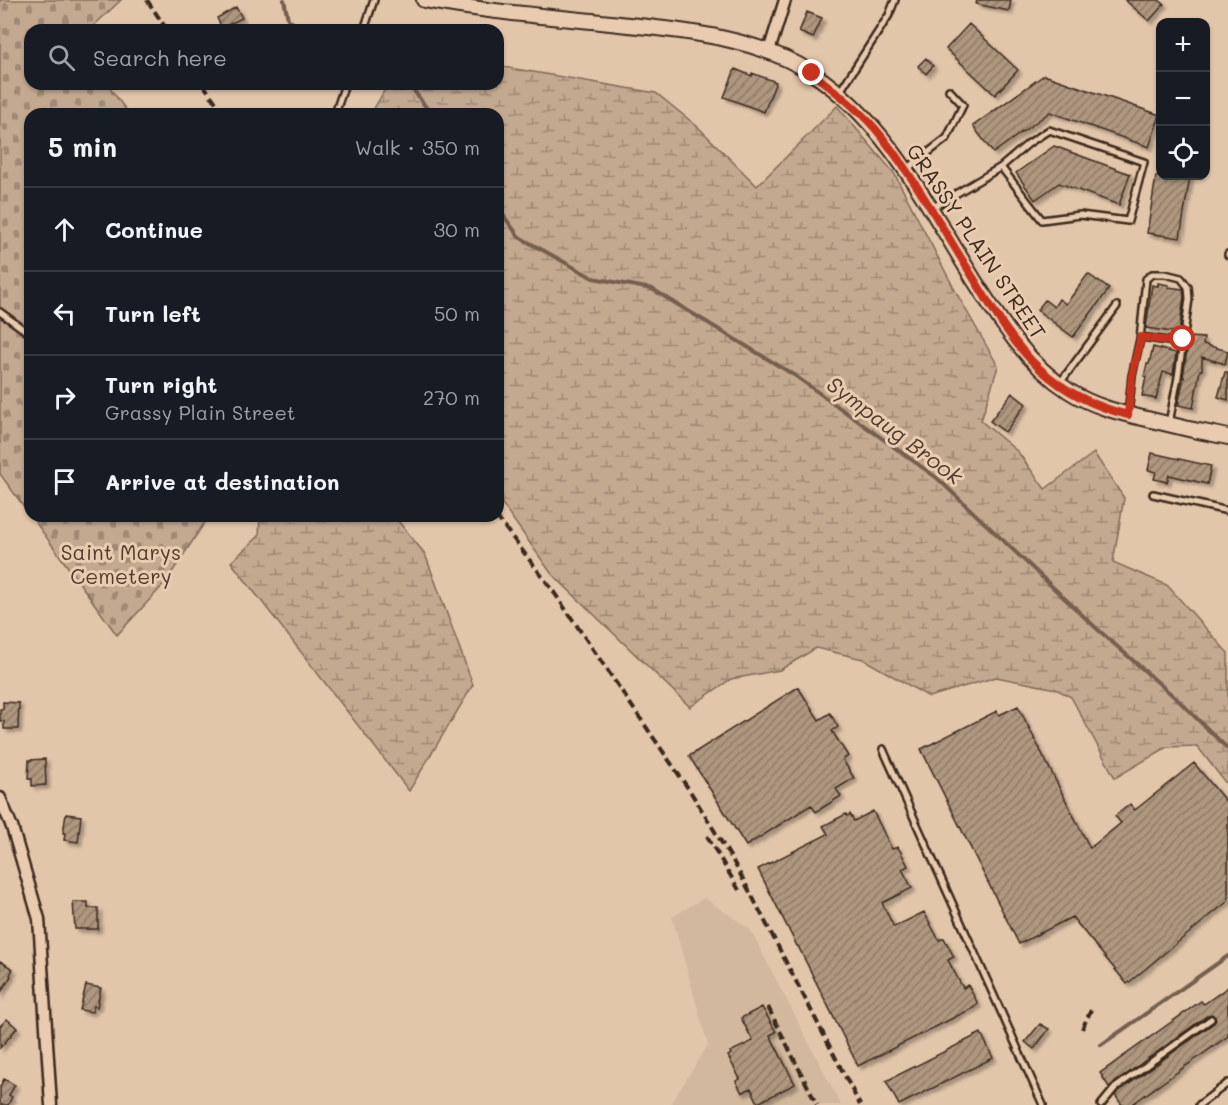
<!DOCTYPE html>
<meta charset="utf-8">
<style>
:root{--surface:#171b24;--page:#242831;--text:#f1f3f6;--muted:#9ea1a6;--line:#363941}
body{margin:0;font-family:Mali,sans-serif;background:var(--page);color:var(--text)}
.controls{position:absolute;right:18px;top:18px;display:grid;overflow:hidden;border-radius:12px;box-shadow:0 2px 4px #0004}
.controls button{width:54px;height:54px;display:grid;place-items:center;padding:0;border:0;border-bottom:2px solid var(--line);background:var(--surface);color:var(--text);font:30px sans-serif}
.stop{position:absolute;width:18px;height:18px;margin:-14px;border:4px solid #c8321e;border-radius:50%;background:#fff}
.stop.end{background:#c8321e;border-color:#fff;box-shadow:0 2px 6px #0008}
.list{margin:0;padding:0;list-style:none}
h2{display:flex;justify-content:space-between;align-items:center;height:78px;margin:0;padding:0 24px;font-size:26px}
h2 small{font-size:20px;font-weight:400;color:var(--muted)}
.list li{display:grid;grid-template-columns:39px 1fr auto;gap:18px;align-items:center;box-sizing:border-box;height:84px;padding:0 24px;border-top:2px solid var(--line)}
.list b{display:block;font-size:22px;white-space:nowrap}
.list p{margin:0;font-size:20px;white-space:nowrap;color:var(--muted)}
.list em{font-size:20px;font-style:normal;color:var(--muted)}
.icon{flex:none;width:33px;height:33px;fill:none;stroke:currentColor;stroke-width:2;stroke-linecap:round;stroke-linejoin:round}
.map{position:relative;flex:none;width:1228px;height:1105px;overflow:hidden}
.search{position:absolute;background:var(--surface);box-shadow:0 2px 4px #0004;left:24px;top:24px;width:480px;height:66px;display:flex;align-items:center;gap:15px;box-sizing:border-box;padding:0 21px;border-radius:18px;color:var(--muted);font-size:22px}
.panel{position:absolute;background:var(--surface);box-shadow:0 2px 4px #0004;left:24px;top:108px;width:480px;height:414px;border-radius:18px}
.map>svg:first-child{display:block}
.built{fill:#d2b89d}
.wetland{fill:url(#wetland-marsh);stroke:#7f6a57;stroke-width:1.5}
.cemetery{fill:url(#cemetery-stones);stroke:#7f6a57;stroke-width:1.5}
.lines{fill:none;stroke-linecap:round;stroke-linejoin:round}
.stream{stroke:#755f4f;stroke-width:4}
.building{fill:url(#building-hatch);stroke:#3b2a1e;stroke-width:1.5;filter:url(#shadow)}
.lane-casing{stroke:#3b2a1e;stroke-width:10}
.street-casing{stroke:#3b2a1e;stroke-width:15}
.secondary-casing{stroke:#3b2a1e;stroke-width:18}
.lane{stroke:#e9ccb0;stroke-width:5}
.street{stroke:#e9ccb0;stroke-width:10}
.secondary{stroke:#e9ccb0;stroke-width:14}
.rail{stroke:#3b2a1e;stroke-width:4;stroke-dasharray:9 4.5;stroke-linecap:butt}
.route{stroke:#c8321e;stroke-width:8}
.labels{text-anchor:middle;dominant-baseline:central;stroke-width:6;stroke-linejoin:round;paint-order:stroke}
.street-label{font-size:21px;fill:#3b2a1e;stroke:#e9ccb0}
.park-label{font-size:21px;fill:#4f3d2f;stroke:#e9ccb0}
.water-label{font-size:22px;font-style:italic;fill:#4e3c2e;stroke:#e9ccb0}
</style>
<div class="map">
<svg width="1228" height="1105" viewBox="0 0 1228 1105">
<defs>
<pattern id="wetland-marsh" width="20" height="14" patternUnits="userSpaceOnUse" patternTransform="scale(1.5)"><rect width="20" height="14" fill="#c3a990"/><path d="M1 5h8M5 5V1M11 12h8M15 12V8" fill="none" stroke="#a08a75"/></pattern>
<pattern id="cemetery-stones" width="16" height="16" patternUnits="userSpaceOnUse" patternTransform="scale(1.5)"><rect width="16" height="16" fill="#c3a990"/><path d="M2 7V4a2 2 0 0 1 4 0v3zM10 15v-3a2 2 0 0 1 4 0v3z" fill="#a08a75"/></pattern>
<pattern id="building-hatch" width="6" height="6" patternUnits="userSpaceOnUse" patternTransform="scale(1.5)"><rect width="6" height="6" fill="#ae967f"/><path d="M-1 1l2-2M0 6l6-6M5 7l2-2" fill="none" stroke="#8f7b67"/></pattern>
<filter id="shadow"><feDropShadow dx="3.5" dy="3.5" stdDeviation="1.5" flood-color="#0004"/></filter>
</defs>
<rect width="100%" height="100%" fill="#e2c6aa"/>
<filter id="ink" filterUnits="userSpaceOnUse"><feTurbulence type="fractalNoise" baseFrequency=".0167" numOctaves="2"/><feDisplacementMap in="SourceGraphic" scale="12" xChannelSelector="R" yChannelSelector="G"/><feConvolveMatrix kernelMatrix="1 2 1 2 8 2 1 2 1" color-interpolation-filters="sRGB"/></filter>
<g filter="url(#ink)">
<path class="built" d="M704 898 750 929 841 1105H670L708 1045 672 917Z"/>
<path class="wetland" d="M498 66 656 93 698 127 757 186 837 106 894 173 957 294 998 366 981 421 1018 452 1045 489 1094 453 1124 498 1113 562 1167 585 1228 653V786L1197 746 1167 747 1115 778 1071 697 1056 689 996 677 929 697 863 659 816 648 780 670 731 679 690 707 551 573 498 498V114H371L388 84H498Z
M260 516H394L425 554 473 685 409 791 231 562 259 536Z"/>
<path class="cemetery" d="M0 0H121L89 30H30V84H107L129 114H30V515L0 474Z
M31 516H209L165 583 117 635Z"/>
<g class="lines">
<path class="stream" d="M284 0 288 19 302 30
M319 30H327
M409 84 431 114
M498 208 519 237 593 278 652 289 794 375 937 478 1095 627 1179 701 1228 749
M1101 1045 1228 956"/>
</g>
<path class="building" d="M977 0H1011L1009 11 976 4Z
M1125 0H1159L1164 4 1149 21Z
M236 7 242 18 222 28 217 18Z
M807 12 822 18 813 38 799 32Z
M969 24 1018 70 995 95 946 49Z
M926 58 933 66 926 74 918 66Z
M735 69 752 76V73L776 82 764 112 724 97Z
M1044 75 1160 115 1149 147 1050 112 993 153 973 126Z
M1054 146 1130 174 1119 205 1059 183 1035 200 1016 173Z
M1156 176H1190L1180 238 1147 233Z
M1088 274 1109 289 1073 337 1037 310 1045 300 1054 307 1059 299 1066 304Z
M1158 283 1169 285 1168 287 1183 289 1184 296 1179 333 1146 328 1152 285 1158 286Z
M1189 337 1204 338 1203 344 1228 351 1225 364 1202 357V370H1200L1193 408 1178 405 1184 377H1183Z
M1153 347 1176 353 1173 374 1163 372 1156 399 1142 396 1146 377 1144 376 1147 364H1149Z
M1225 372H1228V400L1218 397Z
M1012 393 1026 404 1005 432 990 421Z
M1152 453 1211 466 1207 484 1169 475 1167 482 1154 479 1156 472 1148 470Z
M798 687 819 720 830 713 838 727 832 731 848 756 843 760 854 778 836 789 841 796 816 812 811 805 746 846 689 756Z
M3 702 19 703 18 729H4V721H0V709H3Z
M1018 706 1090 848 1121 823 1115 816 1130 804 1135 810 1194 763 1228 804V901L1127 984 1072 917 1019 944 921 749 997 711 999 715Z
M45 759 46 785 32 786V779H28L29 760Z
M873 811 892 849 898 847 908 866 902 869 912 888 882 903 894 927 924 912 939 940 944 938 954 957 948 960 963 988 968 985 978 1004 973 1008 858 1066 798 946H797L758 869 828 834 823 826 846 814 847 816 850 814 854 821Z
M66 814 81 816 78 842 64 840 65 833H63Z
M73 902H88V908H98V929H75Z
M0 961 13 969 10 975 11 976 0 994Z
M86 985 101 988 97 1007 94 1006 92 1012 80 1010Z
M1228 987V1036L1131 1105H1122L1115 1095 1118 1092 1214 1023 1216 1020 1215 1017 1212 1014 1208 1015 1109 1087 1100 1073 1201 1001 1204 1004Z
M762 1007 776 1032 770 1035 795 1084 758 1103 751 1088 742 1093 736 1081 740 1079 728 1056 731 1054 730 1052 753 1041 741 1018Z
M7 1019 17 1028 0 1048V1026Z
M1040 1024 1049 1029 1034 1049 1025 1042Z
M981 1033 993 1058 899 1105 886 1081Z
M4 1079 15 1085 9 1095 12 1097 8 1105H0V1087Z"/>
<g class="lines">
<defs>
<path id="lane" d="M364 30 374 0
M839 93 889 15 895 0
M335 114 345 84
M907 169 947 138 963 105 949 90
M932 208 1001 167 1029 143 1049 130 1144 162 1128 221 1080 215 1042 220 1001 167
M1228 254V255
M0 312 30 334
M1141 337 1182 343
M1060 383 1117 306
M1128 415 1132 376 1140 339 1146 279 1152 274H1165L1181 278 1188 287 1189 299 1178 377 1169 423
M1153 494 1228 511
M883 749 1043 1105
M1101 1105 1115 1088 1211 1019
M1199 1105 1228 1083"/>
<path id="street" d="M769 51 785 0
M0 798 12 827 39 919 51 1105"/>
<path id="secondary" d="M424 0C491 13 560 17 629 25 689 31 760 39 812 73 887 122 928 206 974 280 1000 321 1027 364 1069 391 1092 406 1120 413 1147 419 1174 426 1201 432 1228 437"/>
</defs>
<use href="#lane" class="lane-casing"/>
<use href="#street" class="street-casing"/>
<use href="#secondary" class="secondary-casing"/>
<use href="#lane" class="lane"/>
<use href="#street" class="street"/>
<use href="#secondary" class="secondary"/>
<path class="rail" d="M147 0 167 30
M203 84 224 114
M496 516 551 588 690 791 733 861 752 896 860 1105
M707 836 739 890
M768 1007 817 1105
M1082 1029 1091 1010"/>
</g>
</g>
<g class="lines" filter="url(#ink)">
<path class="route" d="M812 73C835 91 864 113 882 137 917 182 945 233 976 282 994 312 1014 345 1040 369 1065 392 1096 407 1128 415L1132 376 1141 337 1182 343 1183 339"/>
</g>
<g class="labels">
<g class="street-label">
<text transform="translate(977 241) rotate(56)">GRASSY PLAIN STREET</text>
</g>
<g class="park-label">
<text x="121" y="551">Saint Marys<tspan x="121" dy="24">Cemetery</tspan></text>
</g>
<g class="water-label">
<text transform="translate(895 430) rotate(37)">Sympaug Brook</text>
</g>
</g>
</svg>
<div class="controls">
<button>+</button>
<button>−</button>
<button><svg class="icon" aria-label="locate" viewBox="0 0 24 24"><circle cx="12" cy="12" r="6"/><path d="M12 2v4M12 18v4M2 12h4M18 12h4"/></svg></button>
</div>
<div class="stop" style="left:1183px;top:339px"></div>
<div class="stop end" style="left:812px;top:73px"></div>
<div class="search"><svg class="icon" aria-label="search" viewBox="0 0 24 24"><circle cx="10" cy="10" r="6"/><path d="M15 15l6 6"/></svg>Search here</div>
<section class="panel">
<h2>5 min<small>Walk · 350 m</small></h2>
<ul class="list">
<li><svg class="icon" aria-label="ahead" viewBox="0 0 24 24"><path d="M12 20V5M6 11l6-6 6 6"/></svg><div><b>Continue</b></div><em>30 m</em></li>
<li><svg class="icon" aria-label="left" viewBox="0 0 24 24"><path d="M17 20v-9H6M10 6l-5 5 5 5"/></svg><div><b>Turn left</b></div><em>50 m</em></li>
<li><svg class="icon" aria-label="right" viewBox="0 0 24 24"><path d="M7 20v-9h11M14 6l5 5-5 5"/></svg><div><b>Turn right</b><p>Grassy Plain Street</p></div><em>270 m</em></li>
<li><svg class="icon" aria-label="arrive" viewBox="0 0 24 24"><path d="M6 21V4h12l-3 4 3 4H6"/></svg><div><b>Arrive at destination</b></div></li>
</ul>
</section>
</div>
